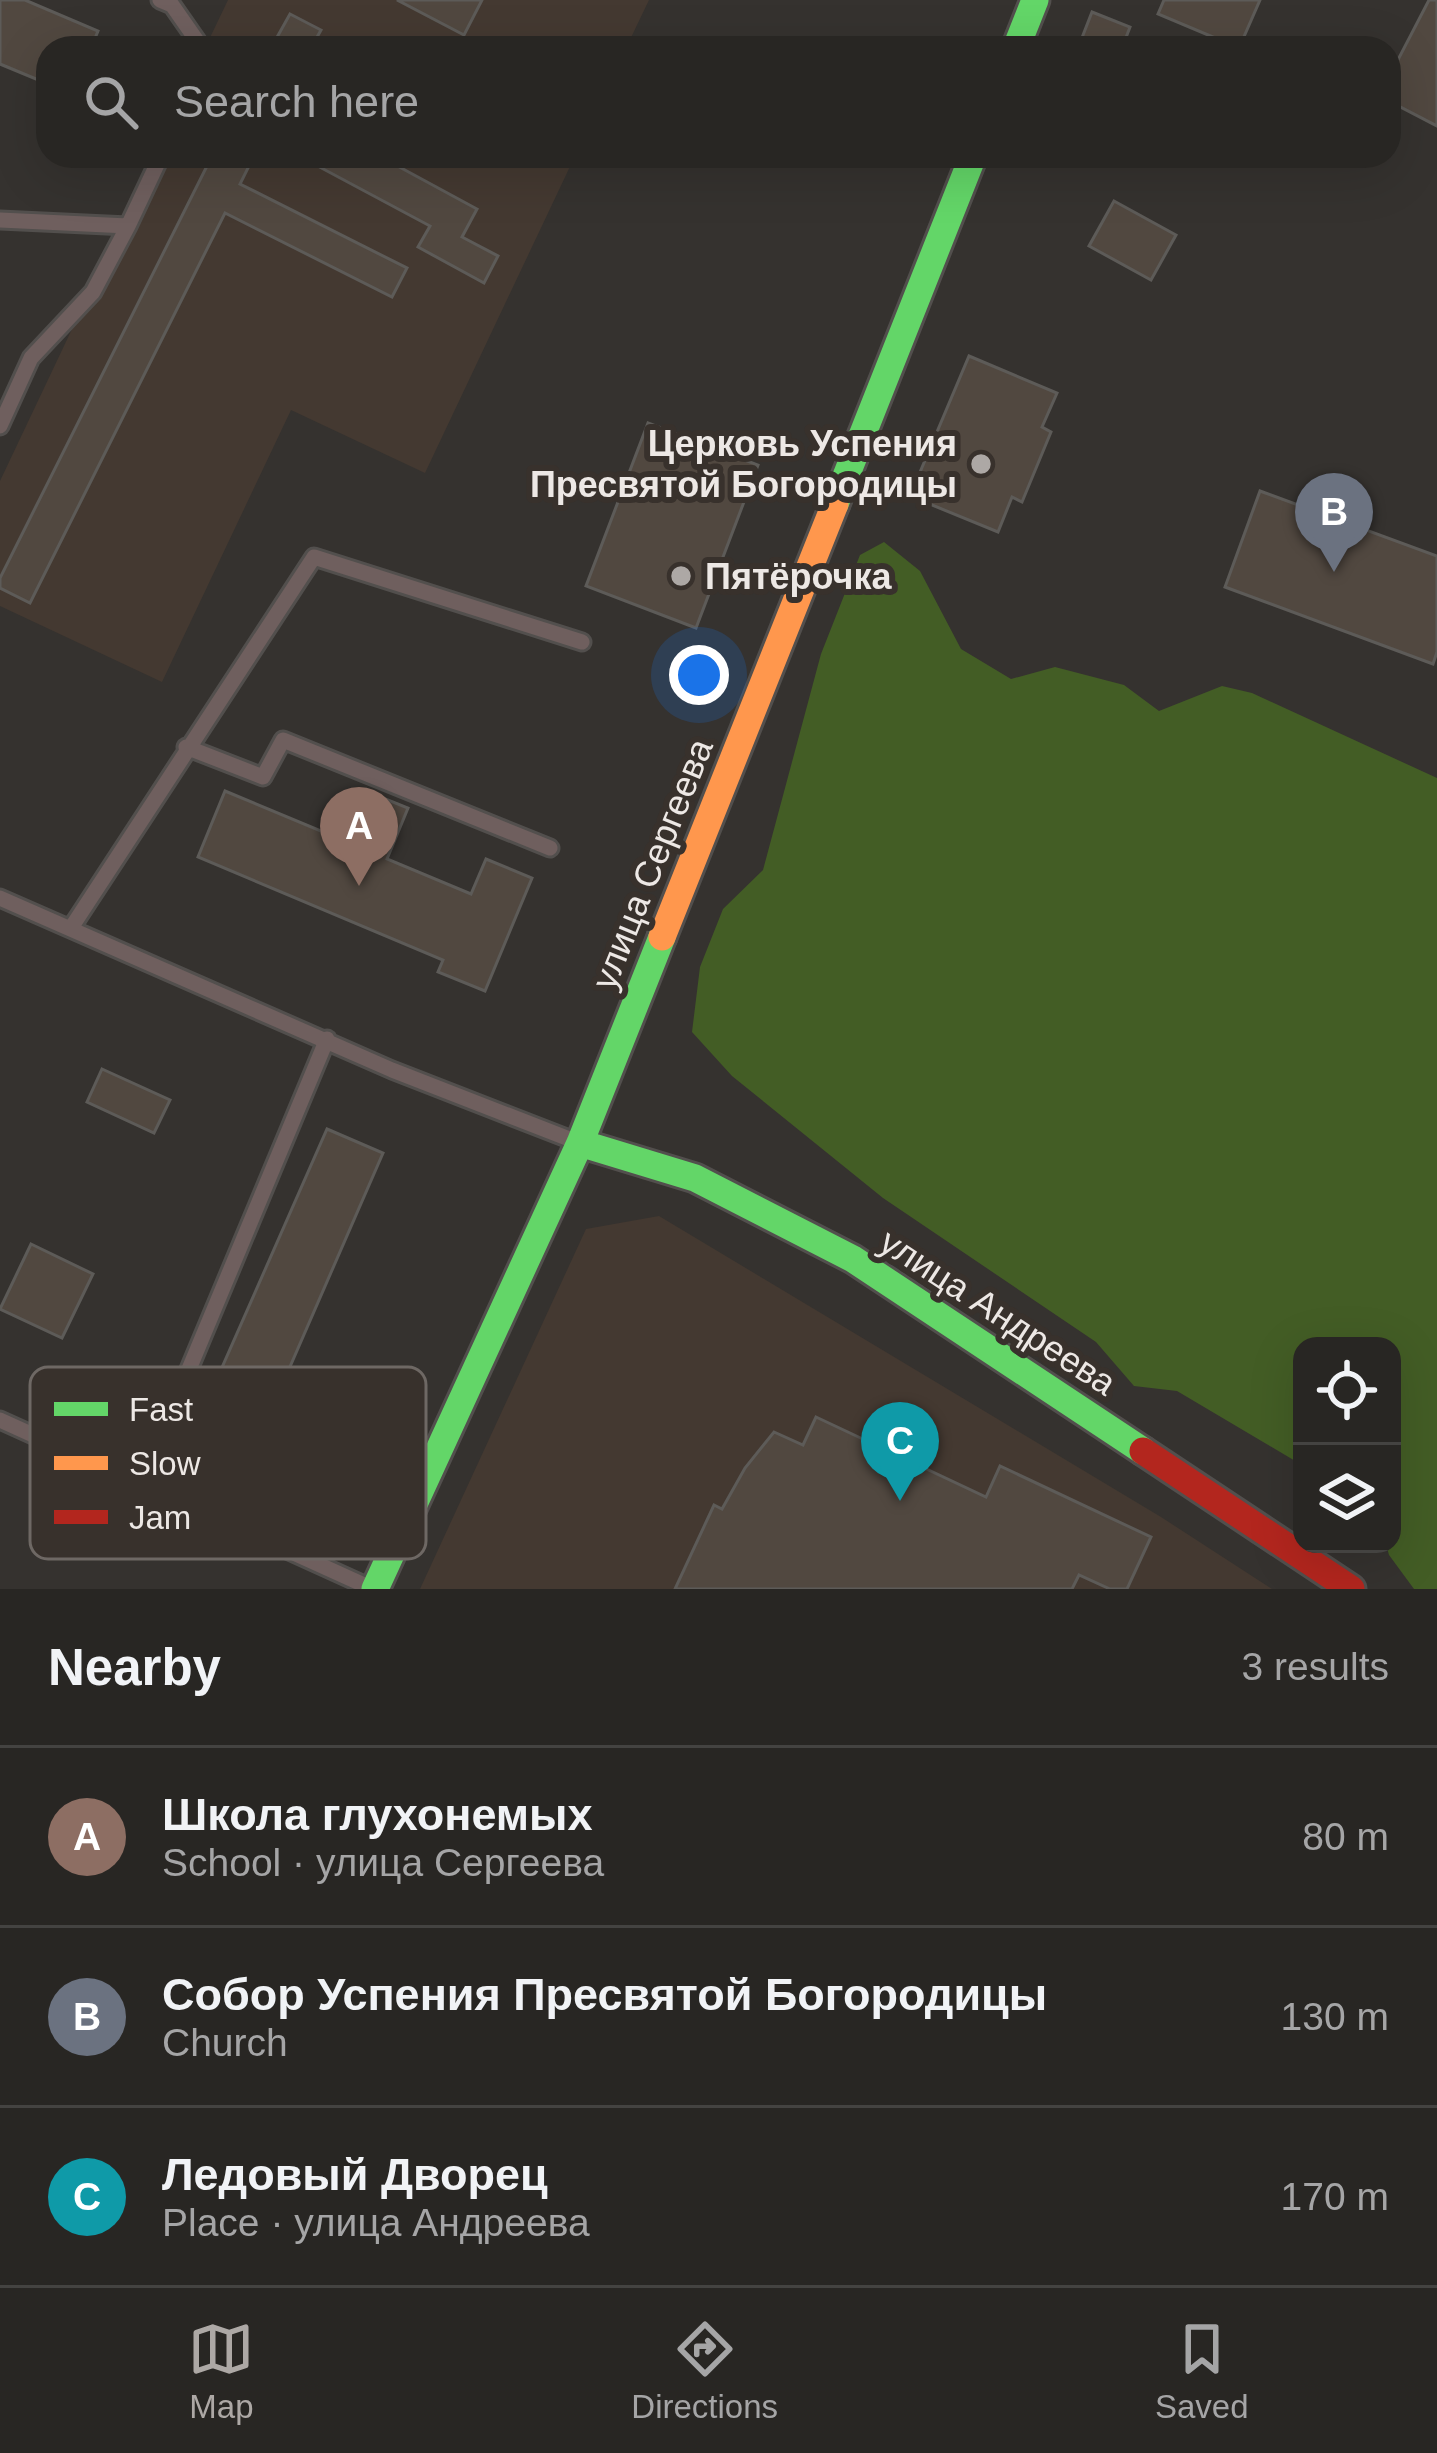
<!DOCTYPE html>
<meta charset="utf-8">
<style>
:root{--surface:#282623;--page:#343230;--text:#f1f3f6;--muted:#a5a5a6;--line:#444341;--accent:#ada8a5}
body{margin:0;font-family:Helvetica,sans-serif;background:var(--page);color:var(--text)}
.controls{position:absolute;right:36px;bottom:36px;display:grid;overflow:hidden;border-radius:24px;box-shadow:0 12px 48px #0002}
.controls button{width:108px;height:108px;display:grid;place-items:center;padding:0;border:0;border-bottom:3px solid var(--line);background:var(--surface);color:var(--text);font:60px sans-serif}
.you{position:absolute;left:699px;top:675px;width:42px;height:42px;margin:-30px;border:9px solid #fff;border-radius:50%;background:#1a73e8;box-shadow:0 0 0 18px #1a73e833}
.badge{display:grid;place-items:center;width:78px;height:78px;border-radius:50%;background:var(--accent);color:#fff;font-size:39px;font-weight:700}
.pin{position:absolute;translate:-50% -99px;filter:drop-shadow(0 3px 6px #0008)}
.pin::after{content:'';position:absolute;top:63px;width:42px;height:36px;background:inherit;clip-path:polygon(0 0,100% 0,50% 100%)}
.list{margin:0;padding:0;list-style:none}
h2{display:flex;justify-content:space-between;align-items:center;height:156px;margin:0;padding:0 48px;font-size:51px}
h2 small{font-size:39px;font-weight:400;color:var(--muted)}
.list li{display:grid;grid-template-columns:78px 1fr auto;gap:36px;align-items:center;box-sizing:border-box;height:180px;padding:0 48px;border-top:3px solid var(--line)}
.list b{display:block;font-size:45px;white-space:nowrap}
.list p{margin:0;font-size:39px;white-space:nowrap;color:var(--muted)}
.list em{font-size:39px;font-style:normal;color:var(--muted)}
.icon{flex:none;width:66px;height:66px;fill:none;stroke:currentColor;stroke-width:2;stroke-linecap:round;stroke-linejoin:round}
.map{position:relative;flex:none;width:1437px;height:1589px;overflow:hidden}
.search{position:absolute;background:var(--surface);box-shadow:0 12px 48px #0002;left:36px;right:36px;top:36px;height:132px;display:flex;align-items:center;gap:30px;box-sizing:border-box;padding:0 42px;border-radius:36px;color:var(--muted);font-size:45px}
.sheet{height:696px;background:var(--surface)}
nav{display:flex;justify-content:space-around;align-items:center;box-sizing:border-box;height:168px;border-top:3px solid var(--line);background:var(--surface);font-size:33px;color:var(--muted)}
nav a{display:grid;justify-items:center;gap:6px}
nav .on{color:var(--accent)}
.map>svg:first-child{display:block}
.built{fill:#443931}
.forest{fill:#435d25}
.building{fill:#514840;stroke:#5d5b58;stroke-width:3}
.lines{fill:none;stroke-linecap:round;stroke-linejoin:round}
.lane-casing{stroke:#524f4d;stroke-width:21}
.fast-casing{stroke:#524f4d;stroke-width:33}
.slow-casing{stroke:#524f4d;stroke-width:33}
.jam-casing{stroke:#524f4d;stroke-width:33}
.lane{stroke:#6f5f5e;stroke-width:15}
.fast{stroke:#63d668;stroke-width:27}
.slow{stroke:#ff974d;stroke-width:27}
.jam{stroke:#b3261e;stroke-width:27}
.poi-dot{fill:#ada8a5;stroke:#38312c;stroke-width:4.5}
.labels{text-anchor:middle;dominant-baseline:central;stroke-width:12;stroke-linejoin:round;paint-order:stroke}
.poi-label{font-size:36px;font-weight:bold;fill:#ede8e5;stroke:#38312c;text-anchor:end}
.street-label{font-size:36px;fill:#ede8e5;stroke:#38312c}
.key{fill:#38312c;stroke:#6e6864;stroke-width:3}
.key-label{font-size:33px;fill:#ede8e5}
</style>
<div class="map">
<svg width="1437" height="1589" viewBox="0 0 1437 1589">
<rect width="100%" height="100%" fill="#35322f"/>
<path class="built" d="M228 0H649L626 48H205Z
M154 156H575L425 473 291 410 162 682 0 606V481Z
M659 1216 1161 1517 1272 1589H420L586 1229Z"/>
<path class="forest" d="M884 542 920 571 961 649 1011 679 1055 667 1124 685 1159 711 1222 686 1252 693 1437 778V1589H1414L1389 1555 1386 1544H1392V1346H1302V1465L1177 1391 1134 1386 1096 1342 883 1198 732 1076 692 1032 700 967 723 909 763 870 821 654 860 555Z"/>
<path class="building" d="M0 0H25L98 31 91 48H48V84L0 64Z
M397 0H482L464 35Z
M1164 0H1260L1239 48 1158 14Z
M1429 0H1437V126L1389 101V77Z
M1092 12 1130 27 1122 48H1078Z
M290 14 321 30 311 48H271Z
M212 156H238L251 162 240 184 407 268 392 297 225 213 30 603 0 588V578Z
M299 156H379L477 209 462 237 498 256 484 283 418 247 430 226Z
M1114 201 1176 235 1151 280 1089 246Z
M969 356 1057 393 1042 427 1051 432 1022 502 1012 497 998 532 910 496Z
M648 423 758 465 696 628 586 586Z
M1260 491 1437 556V652L1433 664 1225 587Z
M225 791 352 844 373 794 408 808 387 859 471 894 486 859 532 878 485 991 438 972 443 960 198 857Z
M102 1069 170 1100 154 1133 87 1102Z
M327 1129 383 1153 262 1431 205 1406Z
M31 1244 93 1274 62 1338 0 1309Z
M816 1417 986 1497 1000 1466 1151 1537 1127 1589H1110L1079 1575 1072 1589H675L714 1505 722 1509 745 1468 774 1432 803 1445Z"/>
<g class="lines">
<defs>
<path id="lane" d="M160 0 172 5 202 48
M0 220 128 226 161 156
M0 426 31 358 93 292 128 226
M186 747 263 777 283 740 550 848
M0 898 392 1070 577 1142
M71 928 314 557 582 642
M0 1420 373 1589
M141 1484 327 1039"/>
<path id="fast" d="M1016 48 1035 0
M835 504 973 156
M580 1143 695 1178 853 1259 1143 1451
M375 1589 580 1143 662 937"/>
<path id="slow" d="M662 937 835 504"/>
<path id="jam" d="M1143 1451 1351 1589"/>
</defs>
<use href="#lane" class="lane-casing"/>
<use href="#fast" class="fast-casing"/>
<use href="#slow" class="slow-casing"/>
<use href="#jam" class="jam-casing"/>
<use href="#lane" class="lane"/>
<use href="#fast" class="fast"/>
<use href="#slow" class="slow"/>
<use href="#jam" class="jam"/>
</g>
<g class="poi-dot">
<circle cx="981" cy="464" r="12"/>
<circle cx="681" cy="576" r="12"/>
</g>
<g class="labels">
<g class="poi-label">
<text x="957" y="443">Церковь Успения<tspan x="957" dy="41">Пресвятой Богородицы</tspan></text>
<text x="705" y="576" text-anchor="start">Пятёрочка</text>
</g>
<g class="street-label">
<text transform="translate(652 864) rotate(-68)">улица Сергеева</text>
<text transform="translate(998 1312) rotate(33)">улица Андреева</text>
</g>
</g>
<rect x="30" y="1367" width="396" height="192" rx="18" class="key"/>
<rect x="54" y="1402" width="54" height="14" fill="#63d668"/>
<rect x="54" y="1456" width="54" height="14" fill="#ff974d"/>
<rect x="54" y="1510" width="54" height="14" fill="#b3261e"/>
<g class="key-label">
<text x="129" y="1421">Fast</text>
<text x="129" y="1475">Slow</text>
<text x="129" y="1529">Jam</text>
</g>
</svg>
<div class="controls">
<button><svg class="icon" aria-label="locate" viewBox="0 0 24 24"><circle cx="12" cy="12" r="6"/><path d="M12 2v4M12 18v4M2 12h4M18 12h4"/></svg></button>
<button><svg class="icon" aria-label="layers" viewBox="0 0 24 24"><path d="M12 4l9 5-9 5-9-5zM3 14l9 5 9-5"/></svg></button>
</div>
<div class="you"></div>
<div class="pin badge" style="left:359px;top:886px;background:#8d6e63">A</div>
<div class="pin badge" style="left:1334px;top:572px;background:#6b7280">B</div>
<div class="pin badge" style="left:900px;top:1501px;background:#0f9aa8">C</div>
<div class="search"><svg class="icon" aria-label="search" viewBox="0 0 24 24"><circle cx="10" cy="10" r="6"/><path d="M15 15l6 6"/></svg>Search here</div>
</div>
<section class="sheet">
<h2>Nearby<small>3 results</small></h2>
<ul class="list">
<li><span class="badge" style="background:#8d6e63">A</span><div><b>Школа глухонемых</b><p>School · улица Сергеева</p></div><em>80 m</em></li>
<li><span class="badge" style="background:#6b7280">B</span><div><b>Собор Успения Пресвятой Богородицы</b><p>Church</p></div><em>130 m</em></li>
<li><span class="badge" style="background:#0f9aa8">C</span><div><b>Ледовый Дворец</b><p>Place · улица Андреева</p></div><em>170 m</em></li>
</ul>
</section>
<nav>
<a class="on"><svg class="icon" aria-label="map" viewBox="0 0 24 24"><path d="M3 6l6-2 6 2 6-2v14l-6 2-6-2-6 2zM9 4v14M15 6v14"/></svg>Map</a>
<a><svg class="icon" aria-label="directions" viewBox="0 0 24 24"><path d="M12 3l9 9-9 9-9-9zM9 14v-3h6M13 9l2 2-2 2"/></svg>Directions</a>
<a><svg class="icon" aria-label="saved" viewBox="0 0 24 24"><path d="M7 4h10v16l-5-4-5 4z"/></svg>Saved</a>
</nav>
